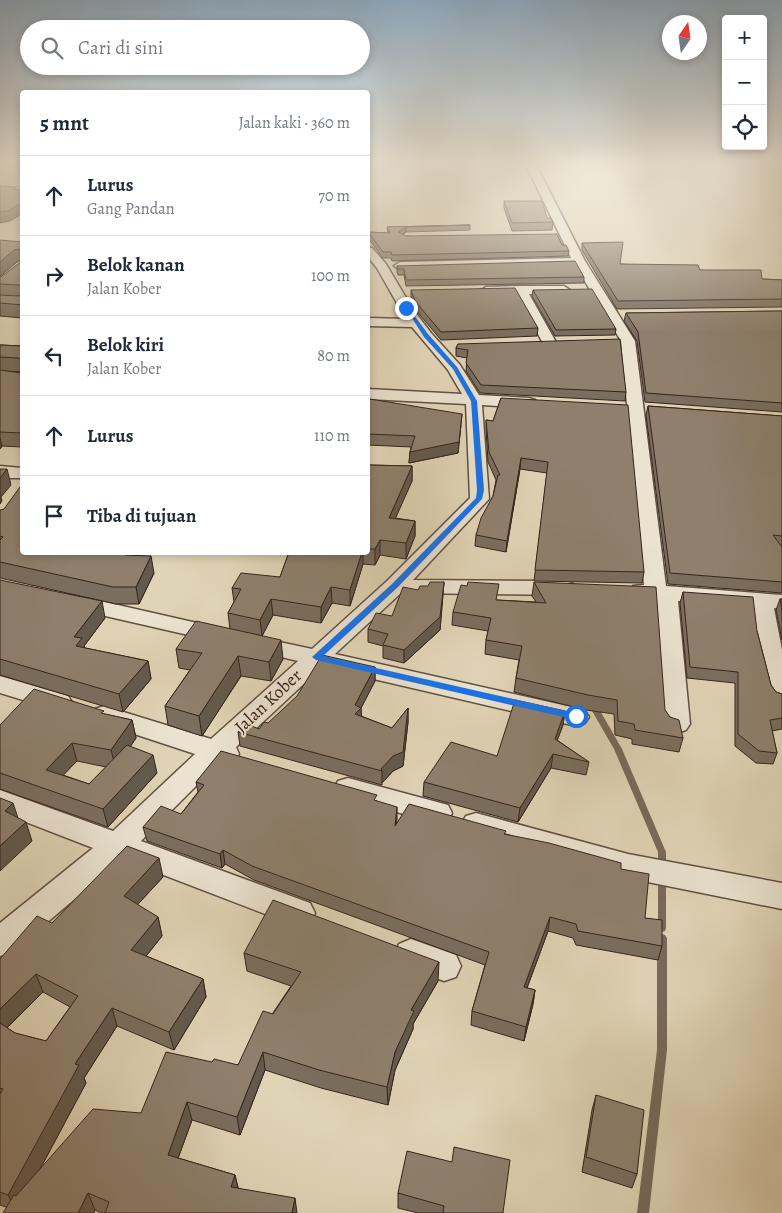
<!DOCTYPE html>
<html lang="id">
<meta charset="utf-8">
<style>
:root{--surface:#fff;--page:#f6f6f7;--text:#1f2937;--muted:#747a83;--line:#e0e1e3}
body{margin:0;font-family:Alegreya,serif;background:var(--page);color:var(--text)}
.controls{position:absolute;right:15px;top:15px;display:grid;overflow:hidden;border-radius:5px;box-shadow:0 2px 8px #0003}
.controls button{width:45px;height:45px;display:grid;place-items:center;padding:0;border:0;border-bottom:1px solid var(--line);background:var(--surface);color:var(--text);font:25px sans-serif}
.compass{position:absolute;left:662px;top:15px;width:45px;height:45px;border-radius:50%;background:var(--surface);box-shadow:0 2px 8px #0003;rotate:13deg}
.stop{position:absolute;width:15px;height:15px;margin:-11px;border:4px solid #1a73e8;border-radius:50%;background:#fff}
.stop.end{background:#1a73e8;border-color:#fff;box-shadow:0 1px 5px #0008}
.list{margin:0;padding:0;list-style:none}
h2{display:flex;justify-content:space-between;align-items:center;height:65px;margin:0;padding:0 20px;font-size:21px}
h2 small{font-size:16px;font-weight:400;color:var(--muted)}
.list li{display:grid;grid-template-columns:32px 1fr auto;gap:15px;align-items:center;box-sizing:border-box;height:80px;padding:0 20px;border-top:1px solid var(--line)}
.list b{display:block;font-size:19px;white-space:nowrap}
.list p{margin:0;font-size:16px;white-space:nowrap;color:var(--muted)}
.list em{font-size:16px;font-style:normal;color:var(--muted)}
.icon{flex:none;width:28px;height:28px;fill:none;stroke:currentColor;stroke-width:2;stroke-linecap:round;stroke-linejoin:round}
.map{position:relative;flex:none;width:782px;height:1213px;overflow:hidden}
.search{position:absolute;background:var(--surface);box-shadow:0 2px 8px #0003;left:20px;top:20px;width:350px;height:55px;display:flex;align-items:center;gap:12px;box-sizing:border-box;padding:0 18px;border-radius:28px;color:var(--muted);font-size:19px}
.panel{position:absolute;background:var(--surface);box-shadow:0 2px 8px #0003;left:20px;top:90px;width:350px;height:465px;border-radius:5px}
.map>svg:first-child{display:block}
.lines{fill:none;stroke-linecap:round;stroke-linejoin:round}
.stream{fill:#796a5a;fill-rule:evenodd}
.minor-casing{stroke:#605043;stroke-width:3}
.minor{fill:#ebe3d0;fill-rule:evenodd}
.wall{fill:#7a6e5e;stroke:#36241d;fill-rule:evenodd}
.shaded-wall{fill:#635a4c;stroke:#36241d}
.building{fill:#8e806d;stroke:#36241d}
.route{fill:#1a73e8}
.labels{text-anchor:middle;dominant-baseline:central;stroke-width:4;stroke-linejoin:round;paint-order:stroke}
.street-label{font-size:18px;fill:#36241d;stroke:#ebe3d0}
</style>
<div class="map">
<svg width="782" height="1213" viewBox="0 0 782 1213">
<rect width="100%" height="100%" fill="#e0d4b6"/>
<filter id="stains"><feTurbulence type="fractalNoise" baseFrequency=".004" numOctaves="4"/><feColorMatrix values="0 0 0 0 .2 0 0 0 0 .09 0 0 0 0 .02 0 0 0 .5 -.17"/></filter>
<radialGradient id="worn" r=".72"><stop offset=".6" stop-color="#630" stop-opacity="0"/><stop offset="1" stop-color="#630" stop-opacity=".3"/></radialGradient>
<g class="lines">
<path class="stream" d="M589 702H595L622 749 666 852V868L665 870 662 871 659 870 658 868V852L614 749 588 704Z
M662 874 665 876 666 878V928L665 931 662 932 659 931 658 928V878L659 876Z
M662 934 665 935 667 938V1050L649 1213H637L657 1050V938L659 935Z"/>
<defs>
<path id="minor" d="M525 163H535L585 261 635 341 666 586 782 595V609L774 608 782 650V705L773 702 769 696 756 642 752 606 678 601 690 724 686 730 677 733 668 730 664 724 655 599 633 596 630 591 633 586 644 585 621 341 575 265 400 270 394 266 400 262 571 258Z
M368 247 372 248 386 264 412 308 431 333 460 365 479 395 529 398 535 400 537 403 535 406 529 408 482 405 489 499 413 580 564 581 572 583 575 588 572 593 564 595 401 593 335 654 576 708 585 711 589 717 585 723 576 726 322 667 236 747 239 754 236 761 226 764 220 762 141 841 310 903 315 913 310 923 299 927 122 859 12 952 0 956V923L93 848 0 812V790L113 831 195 754 95 721 91 715 95 709 104 706 211 739 298 661 244 648 240 643 244 638 252 636 312 649 387 581 470 498 466 404 368 399V389L462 394 448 370 412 327 368 326V318L406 319 377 268 368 257Z
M520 286H564L570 290 564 294H529L556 342 554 345H544L516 294 486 295 480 291 486 287Z
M0 466 22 468V478H0Z
M74 595 219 628 227 630 231 635 227 640 219 642 66 607 63 602 66 597Z
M0 676 68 696 72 702 68 708 59 711 0 693Z
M348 778 448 805 452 813 448 821 438 824 338 795 334 788 338 781Z
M476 813 628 854 782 883V909L628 878 466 832 461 824 466 816Z
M411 939 456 955 461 966 456 977 444 981 399 964 394 954 399 944Z"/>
</defs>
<use href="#minor" class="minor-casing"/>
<use href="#minor" class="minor"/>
</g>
<path class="wall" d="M504 201 553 222 552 230 512 231 504 208Z
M470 225V230L406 232 403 235 406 236 562 245 569 251 568 256 392 261 391 258H383L368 238V232L388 233 387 227Z
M22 242V318L0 316V277L2 276 21 262V260L17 262 0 276Z
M582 243 620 264 700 270 762 279 782 280V307L617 309 582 250Z
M397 266 584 277V283L406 286 404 275H398L397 272Z
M411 290 538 328 537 336 441 340 415 309 411 298Z
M533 290 616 329 615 335 555 336 532 296Z
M782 311V412L645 402 637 341 624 321 626 313Z
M458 344 626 392 625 401 480 393 466 371 467 358 456 356V348Z
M0 345 22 346V372L4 371 22 373V447L2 446 0 449Z
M501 398 644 572 642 583 534 581 547 473 520 469 506 552 475 546 476 535 493 496 496 480 488 462 486 429V420L493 421Z
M368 405 461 425 458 453 409 463 410 452 411 447 368 445Z
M648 406 782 416V593L668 584 646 415Z
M368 465 412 466V481L395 518 415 521V536L406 559 380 555 375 565 363 564 350 606 332 603 321 623 273 615 262 636 283 659 271 681 241 676 202 736 168 725 165 706 190 670 179 668 176 649 230 629 228 613 234 602 232 588 280 577 289 552H368Z
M0 510 22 552 136 554 135 555 154 573 139 604H116L0 578Z
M0 580 105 618 84 646 85 648 148 661 151 679 123 712 0 675Z
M444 582 440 630 404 663 383 658V646L368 642V629L392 616 418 590Z
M534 582 665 710 683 738 679 752 632 744V739L615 735 614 714 586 710 514 692 516 678 519 660 485 654 486 640 488 631 452 625 453 612 497 600 536 602 532 596Z
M683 592 757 631 771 685 776 692 782 694V729L772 731 777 753 773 764 756 763 735 746V683L687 678 680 603Z
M780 599H782V640L776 610Z
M375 667V681L361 708V716L392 728 408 708V722L403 766 393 771 382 783V785L240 746 238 732 259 729Z
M565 711 563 725 557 740 589 762 586 775 551 768 518 822 423 796 424 782 497 756Z
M104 714 132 720 136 738 130 746 157 773 108 827 0 789V725ZM77 761 106 767 89 784 63 775Z
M196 782 377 801 397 823 506 834 621 869 645 918 662 946 658 960 576 945 573 938 548 931 527 988 535 990 533 1004 524 1041 471 1025 472 1011 485 965 254 880 225 864 222 868 147 841 143 827 181 814 198 792Z
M163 877 137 905 158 917 162 936 146 956 203 979 206 997 174 1050 117 1026 84 1078 86 1083 40 1169 141 1113 212 1062 238 1065 291 986 247 971 244 953 438 981 413 1024V1029L395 1070 388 1105 321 1088 265 1070 240 1135 192 1120 178 1158 235 1175 238 1188 297 1213H101L95 1210 6 1207 0 1205V959L52 923ZM43 992 70 1007 46 1041 15 1033 7 1028Z
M596 1095 637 1174 632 1188 582 1172 592 1110Z
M398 1193 503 1213H418L398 1208Z"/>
<path class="shaded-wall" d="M22 202V214L10 221 0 223V212Z
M406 227V232L398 238V232Z
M19 249 22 260 17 262 0 276V262L14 250Z
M22 358V368L21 360Z
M462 414 458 453 409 463 410 452Z
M0 438 2 446 0 449Z
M521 458 520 469 506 552 507 541Z
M412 466V481L389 533V518Z
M7 469 11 485 1 497 2 501 0 504V478Z
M415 521V536L406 559V543Z
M380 540V555L375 565V549Z
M126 552H136V554L128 571 125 555Z
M362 552H363V564L350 606V590Z
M151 556 154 573 139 604 136 587Z
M444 582 440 630 404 663V650Z
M331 587 332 603 321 623V607Z
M271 599 273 615 262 636 260 620Z
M102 601 105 618 84 646 86 656 80 664 74 637Z
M281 640 283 659 271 681 269 662Z
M238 656 241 676 202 736 199 716Z
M148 661 151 679 123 712 119 694Z
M375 667V681L361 708 362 722 356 728 355 705Z
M408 708V722L403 766 393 771 382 783V771L381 769Z
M565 711 563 725 553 752 555 739Z
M132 720 136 738 116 769 111 750Z
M72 743 77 761 51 788 46 770Z
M553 754 551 768 518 822 520 808Z
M153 755 157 773 108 827 103 809Z
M13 803 19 821 5 811Z
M397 807V821L395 840V826Z
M26 822 32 841 0 871V846Z
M223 850 225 864 222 868 220 854Z
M159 858 163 877 128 915 124 896Z
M158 917 162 936 136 969 131 950Z
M550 917 548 931 522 1001 524 987Z
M439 962 438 981 413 1024V1029L395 1070 388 1105 387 1087 395 1052 411 1010Z
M36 974 43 992 0 1034V1009Z
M203 979 206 997 174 1050 169 1032Z
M535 990 533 1004 524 1041 526 1027Z
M112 1008 117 1026 84 1078 86 1083 17 1212 8 1195 75 1064Z
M263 1052 265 1070 240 1135 237 1117Z
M187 1102 192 1120 173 1172 168 1155Z
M235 1175 239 1192 231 1187Z
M88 1193 95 1210 94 1213H78Z
M295 1198 297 1213H292Z"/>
<path class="building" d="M0 186 17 187 12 189 22 190V202L8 211 0 212Z
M504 201H542L547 218H551L553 222 512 223Z
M470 225 406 227 398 232 406 236 557 234 562 245H566L569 251 392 255 391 252H383L368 232 390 233 387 227Z
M0 240 22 242V250L21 251 19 249 14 250 0 262Z
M623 242 620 264 698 265 700 270H761L762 279 782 280V299L618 301 582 243Z
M21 257H22V305L0 303V295L19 296 21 295V287L19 285 0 284V277L2 276 21 262Z
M575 261 584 277 406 280 404 269H398L397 266Z
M515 288 538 328 441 332 415 301 411 290Z
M592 289 616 329 556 330 533 290Z
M782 311V403L646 393 638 332 626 313Z
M620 339 626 392 481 385 466 363 468 350 456 348 458 344Z
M0 345 22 346V358L21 360 19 358 0 357Z
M0 370 22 373V433L0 432Z
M501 398 628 405 644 572 535 570 548 462 521 458 507 541 476 535 481 518 493 496 498 475H500L489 452 486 420 493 421Z
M370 399 462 414 459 442 410 452 415 436 368 434V405Z
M648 406 782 416V536L773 535 782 547V582L670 573Z
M368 465 412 466 389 518 415 521 406 543 380 540 375 549H368Z
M0 469H7L0 478Z
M20 487H22V552H126L125 555 151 556 136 587H113L0 562V540L3 537 0 536V510L4 509Z
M289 552H362L350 590 331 587 321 607 271 599 260 620 228 613 241 589 232 588 241 573 280 577Z
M0 580 102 601 74 637 82 638 76 646 148 661 119 694 0 659Z
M430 582H444L440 617 404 650 383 645 388 634 368 629 376 613 392 616 403 587 418 590 420 586H428Z
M468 582 499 584 496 600 546 603 534 582 656 587 665 710 670 717 679 720 683 738 635 730 634 724 618 721 617 700 588 695 516 678 522 646 486 640 491 618 453 612 461 585 467 586Z
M683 592 753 597 757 631 771 685 776 692 782 694V718L770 720 777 753 759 751 738 734V672L690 667Z
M780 599H782V611Z
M196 621 281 640 269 662 238 656 199 716 165 706 202 653 176 649Z
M322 655 375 667 355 705 361 708 355 714 392 728 408 708 403 752 393 756 381 769 382 771 238 732 247 724 259 729 264 722 268 723 297 696Z
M34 689 104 711 101 713 132 720 111 750 72 743 46 770 89 784 127 745 153 755 103 809 0 773V725Z
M515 700 565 711 555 739 589 762 553 754 520 808 424 782 451 742 497 756Z
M221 751 377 795 374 800 397 807 395 826 409 804 506 831 504 834 549 843 621 863V869L649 874 645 918 662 920V946L578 931 576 924 550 917 524 987 535 990 526 1027 472 1011 489 952 252 866 223 850 220 854 143 827 161 806 181 814 204 785 196 782Z
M0 798 13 803 5 811 26 822 0 846Z
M127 846 159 858 124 896 158 917 131 950 203 979 169 1032 112 1008 75 1064 79 1065 8 1195 0 1192V1094L3 1089 0 1088V1023L15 1033 46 1041 78 996 36 974 0 1009V959L37 916 52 923Z
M273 900 439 962 411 1010 414 1011 395 1052 387 1087 319 1070 263 1052 237 1117 187 1102 168 1155 235 1175 231 1187 295 1198 292 1213H105L109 1202 88 1193 78 1213H3L14 1195 16 1196 93 1109 141 1113 166 1052 212 1062 214 1059 238 1065 263 1011 273 1014 301 972 244 953Z
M596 1095 644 1110 637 1174 586 1157Z
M454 1147 510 1160 503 1213H443L444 1206 398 1193 407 1151 452 1162Z"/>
<linearGradient id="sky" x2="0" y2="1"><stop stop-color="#8da9bf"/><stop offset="0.49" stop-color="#f1ecde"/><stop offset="1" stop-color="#f1ecde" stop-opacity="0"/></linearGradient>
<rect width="782" height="332" fill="url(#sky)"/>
<path class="route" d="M405 307H408L428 334 457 367 477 401 484 490 482 499 398 587 323 656 576 713 580 714V719L576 720 316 660 312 657 392 584 476 498 477 490 471 401 453 369 424 337Z"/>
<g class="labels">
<g class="street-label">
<text transform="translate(268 701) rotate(-43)">Jalan Kober</text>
</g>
</g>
<rect width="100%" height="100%" filter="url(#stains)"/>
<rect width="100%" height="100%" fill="url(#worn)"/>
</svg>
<div class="controls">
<button>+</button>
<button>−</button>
<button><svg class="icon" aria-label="locate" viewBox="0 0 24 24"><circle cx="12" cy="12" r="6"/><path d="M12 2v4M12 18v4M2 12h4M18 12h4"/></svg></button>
</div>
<svg class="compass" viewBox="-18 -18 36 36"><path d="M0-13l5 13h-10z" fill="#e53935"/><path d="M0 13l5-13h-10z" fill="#747a83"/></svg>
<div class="stop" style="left:576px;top:716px"></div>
<div class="stop end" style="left:406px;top:308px"></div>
<div class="search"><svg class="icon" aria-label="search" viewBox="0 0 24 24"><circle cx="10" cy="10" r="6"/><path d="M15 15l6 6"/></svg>Cari di sini</div>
<section class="panel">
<h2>5 mnt<small>Jalan kaki · 360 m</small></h2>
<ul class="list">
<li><svg class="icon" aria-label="ahead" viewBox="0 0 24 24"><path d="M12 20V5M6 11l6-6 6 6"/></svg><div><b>Lurus</b><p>Gang Pandan</p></div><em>70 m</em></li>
<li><svg class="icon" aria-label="right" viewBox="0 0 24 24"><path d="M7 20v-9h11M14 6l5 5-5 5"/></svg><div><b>Belok kanan</b><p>Jalan Kober</p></div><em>100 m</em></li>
<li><svg class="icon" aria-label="left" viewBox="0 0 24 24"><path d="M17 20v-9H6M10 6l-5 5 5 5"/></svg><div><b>Belok kiri</b><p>Jalan Kober</p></div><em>80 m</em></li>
<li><svg class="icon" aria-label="ahead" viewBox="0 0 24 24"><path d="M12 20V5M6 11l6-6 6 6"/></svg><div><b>Lurus</b></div><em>110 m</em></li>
<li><svg class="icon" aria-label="arrive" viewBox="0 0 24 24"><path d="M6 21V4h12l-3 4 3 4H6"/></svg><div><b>Tiba di tujuan</b></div></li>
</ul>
</section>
</div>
